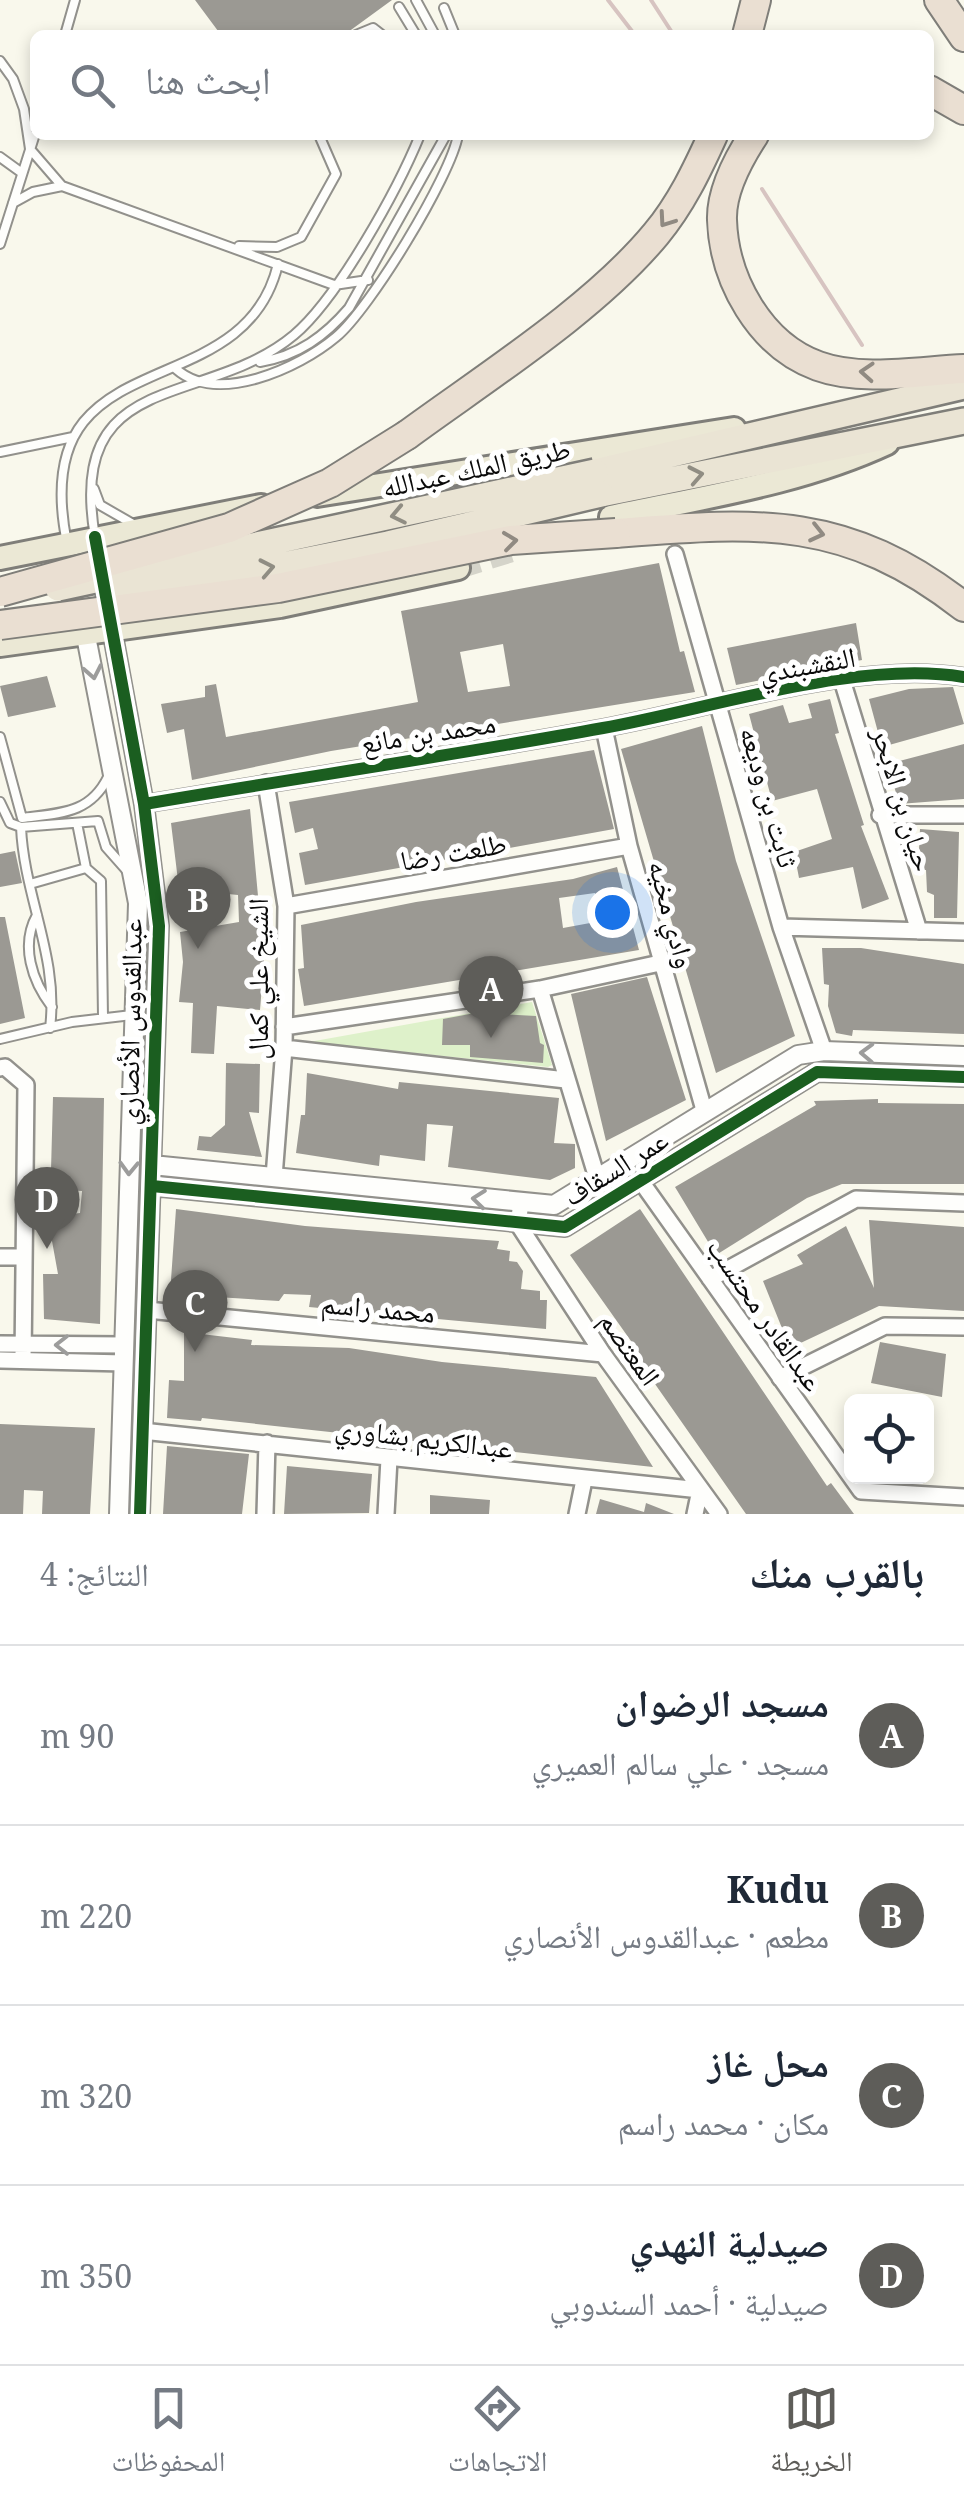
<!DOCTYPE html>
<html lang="ar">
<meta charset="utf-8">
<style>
:root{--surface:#fff;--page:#f2f2f3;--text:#1f2937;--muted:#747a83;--line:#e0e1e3;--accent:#5e5d59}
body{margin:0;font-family:"Noto Serif","Noto Naskh Arabic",serif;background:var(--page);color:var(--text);direction:rtl}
.controls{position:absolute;right:30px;bottom:30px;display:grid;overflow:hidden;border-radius:15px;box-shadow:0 5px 15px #0003}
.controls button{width:90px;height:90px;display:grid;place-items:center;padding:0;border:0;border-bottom:2px solid var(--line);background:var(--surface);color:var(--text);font:50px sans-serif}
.you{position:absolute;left:612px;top:912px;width:35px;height:35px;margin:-25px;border:8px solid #fff;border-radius:50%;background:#1a73e8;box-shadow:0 0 0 15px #1a73e833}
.badge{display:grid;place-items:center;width:65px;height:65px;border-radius:50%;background:var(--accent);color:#fff;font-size:32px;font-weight:700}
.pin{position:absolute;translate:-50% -82px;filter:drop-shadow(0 2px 5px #0008)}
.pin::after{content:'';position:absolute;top:52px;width:35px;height:30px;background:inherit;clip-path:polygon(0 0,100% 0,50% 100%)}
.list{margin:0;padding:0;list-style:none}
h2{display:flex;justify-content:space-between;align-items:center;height:130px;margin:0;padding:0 40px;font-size:42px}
h2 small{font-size:32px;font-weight:400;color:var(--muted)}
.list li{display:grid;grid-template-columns:65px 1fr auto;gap:30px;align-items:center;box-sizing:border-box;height:180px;padding:0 40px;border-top:2px solid var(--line)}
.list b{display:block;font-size:38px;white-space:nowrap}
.list p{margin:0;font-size:32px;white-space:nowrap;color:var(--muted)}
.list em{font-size:32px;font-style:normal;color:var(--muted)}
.icon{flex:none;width:55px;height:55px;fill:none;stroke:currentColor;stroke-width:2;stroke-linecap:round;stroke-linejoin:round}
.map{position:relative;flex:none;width:964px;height:1514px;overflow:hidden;direction:ltr}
.search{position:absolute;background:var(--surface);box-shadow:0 5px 15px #0003;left:30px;right:30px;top:30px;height:110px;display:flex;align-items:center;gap:25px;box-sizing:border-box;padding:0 35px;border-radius:15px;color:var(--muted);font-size:38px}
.sheet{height:850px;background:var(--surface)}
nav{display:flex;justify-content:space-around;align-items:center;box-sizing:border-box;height:140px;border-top:2px solid var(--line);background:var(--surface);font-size:28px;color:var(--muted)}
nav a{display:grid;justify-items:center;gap:5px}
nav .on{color:var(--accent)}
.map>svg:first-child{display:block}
.green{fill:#def1ca}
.building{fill:#9b9993;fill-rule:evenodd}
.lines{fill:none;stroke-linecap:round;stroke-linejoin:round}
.primary-tunnel{stroke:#d5d4ca;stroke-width:22;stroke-dasharray:22 11;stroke-linecap:butt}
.service-casing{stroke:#92918c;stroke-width:12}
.minor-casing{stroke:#92918c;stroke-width:20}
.tertiary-casing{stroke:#92918c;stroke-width:22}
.primary-casing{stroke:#7f7e79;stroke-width:28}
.trunk-casing{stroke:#7f7e79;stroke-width:30}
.motorway-casing{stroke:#7f7e79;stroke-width:32}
.service{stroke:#fefefc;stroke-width:8}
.minor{stroke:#fefefc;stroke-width:15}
.tertiary{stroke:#fefefc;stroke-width:18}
.primary{stroke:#ebe8d5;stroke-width:22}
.trunk{stroke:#eae4d4;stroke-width:25}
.motorway{stroke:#eadfd2;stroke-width:28}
.rail{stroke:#d7c4c1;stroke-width:4}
.trunk-bridge-casing{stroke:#7f7e79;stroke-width:30;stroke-linecap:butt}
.motorway-bridge-casing{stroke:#7f7e79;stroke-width:32;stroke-linecap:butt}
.trunk-bridge{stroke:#eae4d4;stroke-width:25}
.motorway-bridge{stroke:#eadfd2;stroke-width:28}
.cycleway-casing{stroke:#fff;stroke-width:19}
.cycleway{stroke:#1b5e20;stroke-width:12}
.oneway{stroke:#908a82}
.oneway2{stroke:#908d83}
.oneway3{stroke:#9c9c9b}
.labels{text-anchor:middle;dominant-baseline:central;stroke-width:10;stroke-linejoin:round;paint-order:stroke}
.street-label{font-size:28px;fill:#0a0a0a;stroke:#fff}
</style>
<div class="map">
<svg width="964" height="1514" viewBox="0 0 964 1514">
<rect width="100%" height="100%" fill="#f9f8ec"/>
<path class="green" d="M532 1002 552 1065 548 1067 309 1042Z"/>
<path class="building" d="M195 0H392L344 35H221Z
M659 563 680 652 684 651 695 692 331 751 192 780 184 729 167 733 161 704 205 697V686L216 684 226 737 418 702 401 611ZM503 644 510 686 468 692 460 652Z
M856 623 862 660 736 685 727 648Z
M47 676 56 707 8 717 0 686Z
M953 687 964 724 882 747 869 699 909 689Z
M830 699 839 733 835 734 864 825 861 826 889 899 862 909 853 867 799 878 794 852 832 839 817 789 772 801 749 714 783 705 789 723 812 718 808 704Z
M702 726 736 861 795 1036 716 1073 621 749Z
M964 744V799L899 804 888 764Z
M594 750 614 829 305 885 299 853 318 849 313 828 295 833 289 802Z
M250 809 264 961 260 1010 217 1006 214 1054 191 1053 193 1003 179 1002 183 962 180 932 239 922 238 895 179 889 171 823Z
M920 829 959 832 957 918H934V895L927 892 926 870H918Z
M15 851 22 883 0 887V854Z
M617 867 639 950 304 1006 298 969 304 968 301 925 416 902 573 879ZM595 893 601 921 563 928 559 898Z
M0 917H5L25 1018 0 1024Z
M822 948H861L964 964V1034L853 1030 852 1036 836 1033 828 1006 829 985 824 984Z
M647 977 686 1100 606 1141 571 994Z
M475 1013 536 1016 540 1043 544 1045 543 1063 470 1057V1045H442L443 1019Z
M226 1063 260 1064 259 1113 249 1112 262 1157 197 1150 199 1136 211 1137 225 1125Z
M307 1073 398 1089 399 1082 559 1098 554 1143 575 1144V1168L550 1180 448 1167 453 1126 427 1124 425 1161 380 1155 379 1166 296 1153 301 1115H305Z
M53 1097 104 1098 100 1324 44 1319 43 1274H58L50 1230 55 1223 66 1224 64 1215 80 1213 82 1191 64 1190V1181L51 1170Z
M878 1099V1103L964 1104V1184H842L807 1198 716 1255 675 1187 816 1105 814 1101Z
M176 1209 305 1226 499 1241 497 1249 510 1251 509 1261 517 1262 523 1271 521 1289 540 1291V1300H547L546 1329 309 1307 311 1295 284 1294 279 1301 170 1294Z
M640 1209 827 1486 831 1483 854 1514H746L627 1344 631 1341 570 1255Z
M869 1220 964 1227V1311L879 1306 790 1348 763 1281 803 1264 797 1255 846 1226 874 1288Z
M184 1332 252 1340 251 1345 349 1348 442 1362 596 1377 653 1467 202 1418 201 1421 167 1418 169 1380 184 1381Z
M880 1342 946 1354 942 1397 871 1383Z
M0 1424 95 1428 90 1514H42L43 1491 24 1490 23 1514H0Z
M167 1446 249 1454 242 1514H163Z
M287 1466 372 1474 369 1513 284 1514Z
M430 1495 490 1500 489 1514H430Z
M600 1499 644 1512 646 1503 674 1514H596Z"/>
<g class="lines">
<path class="primary-tunnel" d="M458 568 512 551"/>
<defs>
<path id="service" d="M416 0 435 35
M399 7 416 35
M444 8 455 35
M65 35 75 0
M356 35 373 28 382 35
M0 61 13 79 24 109 30 149 62 186 33 192 13 203
M0 157 22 173
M62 186 334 285 368 280
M0 244 35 134
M239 246 277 247 301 237 336 174 319 135
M260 362C298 356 325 336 349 308L446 135
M176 369C217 405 298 369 336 337 369 310 451 176 458 135
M0 452 73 437
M94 489 100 505 133 524
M95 537C66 366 204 410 294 335 338 298 398 189 420 135
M67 543C24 332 243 413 278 264
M0 737 22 818C60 813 90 814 108 777
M0 802 10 823 21 827 98 821 106 847 129 873
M77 823 86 868 101 881 103 1017
M21 827C24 897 59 957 50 1028
M30 884 86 868
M37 915C20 945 32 981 52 1007
M0 1039 72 1022 132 1015"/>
<path id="minor" d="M675 554 781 927 824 1051
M842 680 919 931
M604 728 629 846 704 1110
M266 783 286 906 284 1048 274 1177
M144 804C297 778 450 756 603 728 710 709 858 659 964 677
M880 815H964
M286 906 629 846
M781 927 964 932
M540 989 597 1178
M284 1027 540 989 660 963
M284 1048 566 1080
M0 1068 5 1067 26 1085 23 1360
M640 1180 861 1491 964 1497
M521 1203 518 1224 603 1354 719 1514
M0 1257H23
M710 1279 856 1199 964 1203
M147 1310 603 1354
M0 1344 124 1345
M0 1360 124 1363
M780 1378 885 1326 964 1327
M142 1431 700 1490 695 1514
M265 1514 267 1443
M386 1514 389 1459
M577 1514 584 1480"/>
<path id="tertiary" d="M101 570 144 804 159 926 140 1514
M83 621 138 903 119 1514
M152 1165 554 1205 798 1055 824 1051 964 1056
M152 1186 565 1227 817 1072 964 1077"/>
<path id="primary" d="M317 495 734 429
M611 517C704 497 801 483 887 443
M0 558 261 506
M0 645 280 606 458 568"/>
<path id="trunk" d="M595 472 964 386
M601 494 964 421"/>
<path id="motorway" d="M939 0 964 37
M747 35 756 0
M929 90 964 110
M754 135C739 158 721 192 722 220 724 280 760 345 818 366 862 382 919 371 964 369
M407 435C486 377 594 309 656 234 681 204 697 170 713 135
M616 533C758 522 845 514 964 607"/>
</defs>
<use href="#service" class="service-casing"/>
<use href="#minor" class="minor-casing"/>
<use href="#tertiary" class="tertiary-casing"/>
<use href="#primary" class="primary-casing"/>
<use href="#trunk" class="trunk-casing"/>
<use href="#motorway" class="motorway-casing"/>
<use href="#service" class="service"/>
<use href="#minor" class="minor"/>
<use href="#tertiary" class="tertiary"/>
<use href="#primary" class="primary"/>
<use href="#trunk" class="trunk"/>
<use href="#motorway" class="motorway"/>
<path class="rail" d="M608 0 635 35
M651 0 673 34
M762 189 862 345"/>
<defs>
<path id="trunk-bridge" d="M58 588 595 472
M123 597 388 544 601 494"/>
<path id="motorway-bridge" d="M0 592 229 528 330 483 407 435
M0 625 278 588 511 540 616 533"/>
</defs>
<use href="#trunk-bridge" class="trunk-bridge-casing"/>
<use href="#motorway-bridge" class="motorway-bridge-casing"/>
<use href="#trunk-bridge" class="trunk-bridge"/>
<use href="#motorway-bridge" class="motorway-bridge"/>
<defs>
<path id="cycleway" d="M95 537 144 804 159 926 140 1514
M144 804C297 778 450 756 603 728 710 709 858 659 964 677
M152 1186 565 1227 817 1072 964 1077"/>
</defs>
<use href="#cycleway" class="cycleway-casing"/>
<use href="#cycleway" class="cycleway"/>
</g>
<defs><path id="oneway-chevron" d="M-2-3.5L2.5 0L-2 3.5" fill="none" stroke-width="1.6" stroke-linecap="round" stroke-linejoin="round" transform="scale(2.5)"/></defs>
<g class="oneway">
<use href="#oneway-chevron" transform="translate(666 220) rotate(125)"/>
<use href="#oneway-chevron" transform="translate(867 372) rotate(-176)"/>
<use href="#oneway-chevron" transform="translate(817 533) rotate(13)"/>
<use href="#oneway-chevron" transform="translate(510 541) rotate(-7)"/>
</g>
<g class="oneway2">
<use href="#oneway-chevron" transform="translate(696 475) rotate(-11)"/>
<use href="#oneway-chevron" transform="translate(398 515) rotate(168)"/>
<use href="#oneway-chevron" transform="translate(267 568) rotate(-11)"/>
</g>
<g class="oneway3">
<use href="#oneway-chevron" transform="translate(93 672) rotate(79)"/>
<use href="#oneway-chevron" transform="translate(867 1053) rotate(-178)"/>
<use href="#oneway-chevron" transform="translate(129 1168) rotate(92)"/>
<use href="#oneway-chevron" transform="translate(479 1199) rotate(-174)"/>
<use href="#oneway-chevron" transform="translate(62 1345) rotate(-180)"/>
</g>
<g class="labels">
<g class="street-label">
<text transform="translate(476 467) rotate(-12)">طريق الملك عبدالله</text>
<text transform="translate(807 664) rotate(-10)">النقشبندي</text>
<text transform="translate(428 732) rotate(-9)">محمد بن مانع</text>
<text transform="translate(770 797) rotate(74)">ثابت بن وديعه</text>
<text transform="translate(904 799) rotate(73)">حيان بن الابحر</text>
<text transform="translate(453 851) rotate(-10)">طلعت رضا</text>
<text transform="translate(673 914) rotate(75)">وادي مخيه</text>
<text transform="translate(257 979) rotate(-90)">الشيخ علي كمال</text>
<text transform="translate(129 1022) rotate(-89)">عبدالقدوس الأنصاري</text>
<text transform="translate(615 1167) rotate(-32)">عمر السقاف</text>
<text transform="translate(378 1307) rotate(5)">محمد راسم</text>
<text transform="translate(766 1314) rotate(55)">عبدالقادر محتسب</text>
<text transform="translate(631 1348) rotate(55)">المعتصم</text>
<text transform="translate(424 1437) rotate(7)">عبدالكريم بشاوري</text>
</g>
</g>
</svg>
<div class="controls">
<button><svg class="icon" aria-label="locate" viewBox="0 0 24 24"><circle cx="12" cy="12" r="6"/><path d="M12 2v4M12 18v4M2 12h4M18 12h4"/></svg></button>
</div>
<div class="you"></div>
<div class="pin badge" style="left:491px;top:1038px">A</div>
<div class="pin badge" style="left:198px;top:949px">B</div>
<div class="pin badge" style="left:195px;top:1352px">C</div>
<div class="pin badge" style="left:47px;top:1249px">D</div>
<div class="search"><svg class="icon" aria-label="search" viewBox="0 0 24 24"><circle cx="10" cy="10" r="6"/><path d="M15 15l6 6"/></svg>ابحث هنا</div>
</div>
<section class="sheet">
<h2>بالقرب منك<small>النتائج: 4</small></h2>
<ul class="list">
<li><span class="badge">A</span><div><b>مسجد الرضوان</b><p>مسجد · علي سالم العميري</p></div><em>90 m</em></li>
<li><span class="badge">B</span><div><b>Kudu</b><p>مطعم · عبدالقدوس الأنصاري</p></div><em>220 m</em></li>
<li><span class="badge">C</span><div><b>محل غاز</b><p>مكان · محمد راسم</p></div><em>320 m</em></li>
<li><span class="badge">D</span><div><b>صيدلية النهدي</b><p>صيدلية · أحمد السندوبي</p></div><em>350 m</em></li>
</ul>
</section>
<nav>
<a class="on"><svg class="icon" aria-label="map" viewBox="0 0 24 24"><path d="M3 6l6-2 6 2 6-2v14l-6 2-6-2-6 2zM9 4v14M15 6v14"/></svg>الخريطة</a>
<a><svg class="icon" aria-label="directions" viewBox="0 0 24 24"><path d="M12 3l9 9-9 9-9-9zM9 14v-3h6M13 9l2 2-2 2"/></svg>الاتجاهات</a>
<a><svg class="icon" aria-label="saved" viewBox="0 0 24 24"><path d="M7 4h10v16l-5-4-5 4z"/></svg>المحفوظات</a>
</nav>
